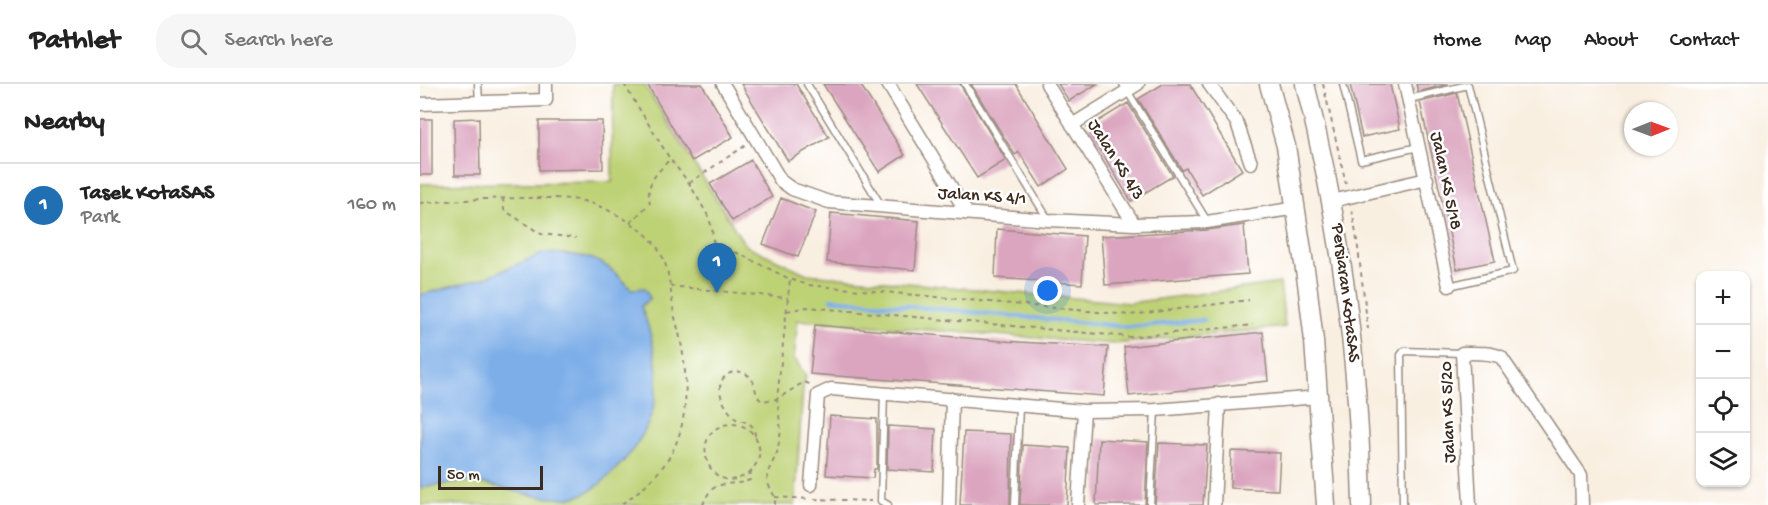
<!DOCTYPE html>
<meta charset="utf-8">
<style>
:root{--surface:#fff;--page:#f6f6f6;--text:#222;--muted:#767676;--line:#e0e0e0;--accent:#1f6fb2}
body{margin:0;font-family:"Gochi Hand",sans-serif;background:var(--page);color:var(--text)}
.controls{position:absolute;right:18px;bottom:18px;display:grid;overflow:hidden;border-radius:12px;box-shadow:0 2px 4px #0004}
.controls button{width:54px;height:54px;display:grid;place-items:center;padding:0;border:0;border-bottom:2px solid var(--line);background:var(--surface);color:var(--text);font:30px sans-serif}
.compass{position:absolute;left:1204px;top:18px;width:54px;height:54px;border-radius:50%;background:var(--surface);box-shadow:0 2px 4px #0004;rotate:89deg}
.scale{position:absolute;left:18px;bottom:15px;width:105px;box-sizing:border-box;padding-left:6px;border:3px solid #3b2a1e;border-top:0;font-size:16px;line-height:21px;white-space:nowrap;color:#3b2a1e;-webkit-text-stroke:4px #fff;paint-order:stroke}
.you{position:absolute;left:628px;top:207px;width:21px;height:21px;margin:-15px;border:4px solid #fff;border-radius:50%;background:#1a73e8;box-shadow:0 0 0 9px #1a73e833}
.badge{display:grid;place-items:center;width:39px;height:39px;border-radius:50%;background:var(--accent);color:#fff;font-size:20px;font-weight:700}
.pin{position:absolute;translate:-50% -50px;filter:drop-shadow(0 2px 3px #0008)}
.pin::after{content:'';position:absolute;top:32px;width:21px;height:18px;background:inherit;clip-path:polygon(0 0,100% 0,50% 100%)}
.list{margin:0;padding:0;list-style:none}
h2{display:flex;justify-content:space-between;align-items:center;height:78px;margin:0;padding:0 24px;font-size:26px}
h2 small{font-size:20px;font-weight:400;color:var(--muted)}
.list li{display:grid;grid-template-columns:39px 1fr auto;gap:18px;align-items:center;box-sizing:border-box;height:84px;padding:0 24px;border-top:2px solid var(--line)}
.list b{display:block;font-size:22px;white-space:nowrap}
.list p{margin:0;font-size:20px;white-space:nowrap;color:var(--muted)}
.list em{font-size:20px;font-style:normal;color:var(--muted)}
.icon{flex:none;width:33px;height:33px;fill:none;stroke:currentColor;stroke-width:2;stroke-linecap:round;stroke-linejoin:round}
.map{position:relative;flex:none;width:1348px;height:421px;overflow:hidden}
header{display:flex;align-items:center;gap:36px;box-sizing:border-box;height:84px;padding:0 30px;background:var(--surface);border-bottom:2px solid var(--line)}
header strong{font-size:28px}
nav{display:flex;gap:33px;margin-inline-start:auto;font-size:21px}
.search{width:420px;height:54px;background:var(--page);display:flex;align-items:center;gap:15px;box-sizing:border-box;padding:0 21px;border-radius:24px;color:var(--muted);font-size:22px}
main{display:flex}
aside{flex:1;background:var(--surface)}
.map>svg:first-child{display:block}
.green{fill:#bdd175;stroke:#7c7e4a;stroke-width:1.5}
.water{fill:#7daee8;stroke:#5c6c83;stroke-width:1.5}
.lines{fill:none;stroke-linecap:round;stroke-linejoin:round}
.stream{stroke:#7daee8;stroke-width:4.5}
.building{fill:#dba5bf}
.lane-casing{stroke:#9a8c80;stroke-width:9}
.street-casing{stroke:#9a8c80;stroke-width:15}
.secondary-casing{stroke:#9a8c80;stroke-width:21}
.path{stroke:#9a8c80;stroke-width:2;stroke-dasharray:4.5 4.5;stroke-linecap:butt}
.lane{stroke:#fff;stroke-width:6}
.street{stroke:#fff;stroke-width:12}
.secondary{stroke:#fff;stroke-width:18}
.labels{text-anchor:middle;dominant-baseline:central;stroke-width:5;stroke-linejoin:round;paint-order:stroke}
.street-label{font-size:18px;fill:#3b2a1e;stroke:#fff}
</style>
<header>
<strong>Pathlet</strong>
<div class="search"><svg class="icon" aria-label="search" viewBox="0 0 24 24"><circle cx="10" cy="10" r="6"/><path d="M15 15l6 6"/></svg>Search here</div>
<nav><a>Home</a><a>Map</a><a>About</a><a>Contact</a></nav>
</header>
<main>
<aside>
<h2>Nearby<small></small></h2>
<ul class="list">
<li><span class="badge">1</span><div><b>Tasek KotaSAS</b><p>Park</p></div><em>160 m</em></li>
</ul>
</aside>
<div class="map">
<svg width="1348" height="421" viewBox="0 0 1348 421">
<rect width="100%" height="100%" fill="#fff"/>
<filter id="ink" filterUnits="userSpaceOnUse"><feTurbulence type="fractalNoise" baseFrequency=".0167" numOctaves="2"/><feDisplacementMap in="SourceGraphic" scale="12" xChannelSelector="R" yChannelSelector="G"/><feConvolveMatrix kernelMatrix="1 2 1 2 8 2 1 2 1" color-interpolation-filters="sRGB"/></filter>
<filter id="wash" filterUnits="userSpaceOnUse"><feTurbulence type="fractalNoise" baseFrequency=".008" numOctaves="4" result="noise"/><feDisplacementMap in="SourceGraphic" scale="24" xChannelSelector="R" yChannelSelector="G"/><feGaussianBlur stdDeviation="1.35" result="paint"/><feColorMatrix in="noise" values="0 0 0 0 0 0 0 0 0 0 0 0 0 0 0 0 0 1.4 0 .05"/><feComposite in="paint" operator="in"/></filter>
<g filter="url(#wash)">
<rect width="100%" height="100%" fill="#f9efe1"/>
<path class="green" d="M193 0H224L325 161 387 190 709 219 860 199 865 243 694 260 378 236 374 274 386 292 383 303 375 421H0V100L192 98Z"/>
<path class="water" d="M124 169C168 172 180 170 211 205L225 204 230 214 221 222C246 286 245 337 195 386 182 399 168 412 149 414 115 417 83 401 50 398 33 397 17 402 0 404V211L64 194Z"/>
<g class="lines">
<path class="stream" d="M411 215 710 243 784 236"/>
</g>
<g id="blocks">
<path class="building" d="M227 0H282L313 53 272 77Z
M321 0H376L409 53 368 77Z
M403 0H440L485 71 459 88Z
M497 0H540L586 76 557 94Z
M551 0H596L648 85 621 103 599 68 595 71Z
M638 0H677L649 17Z
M743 0H770L822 86 782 111 766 84 762 86 718 15Z
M930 0H970L980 45 942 53Z
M996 0H1029L998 8Z
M1037 9 1075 177 1037 185 1000 18Z
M708 19 753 92 711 117 667 44Z
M59 34 60 91H35L34 35Z
M0 35H12V91H0Z
M119 37H182L183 85 119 86Z
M331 76 352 113 312 137 290 100Z
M361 114 396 128 378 173 343 160Z
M411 129 499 137 495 186 407 178Z
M824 141 828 190 685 201 681 152 787 146Z
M577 145 665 152 662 200 575 194Z
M395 241 582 257 688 263 684 312 390 290Z
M843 248 848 297 709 312 704 263Z
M410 332 457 335V385H454L453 394 406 391Z
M468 342 516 345 514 388 467 385Z
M544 348 591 350 590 421H540Z
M679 355 728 358 725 421H676Z
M739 359 787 361 783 421H735Z
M603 361 650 364 647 421H600Z
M811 367 860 369 858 406 810 404Z"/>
</g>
</g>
<g filter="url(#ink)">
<use href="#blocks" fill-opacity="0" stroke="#9a8c80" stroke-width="1.5"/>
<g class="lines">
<defs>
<path id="lane" d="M58 0 59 19
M387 0 462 123
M545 0 628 135
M703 0 787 137
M923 0 941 76 998 63
M989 15 1048 1 1093 187 1029 202
M464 309 461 417 468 421
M595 421 599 322
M730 421 735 326
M983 421 981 271 984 267 1042 269"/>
<path id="street" d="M303 0 361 97 372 105 409 118 628 136 714 140 787 138 877 124
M468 0 547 129
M627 0 714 140
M789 0 817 39 831 79
M985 0 1029 202
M0 20 126 16V0
M652 41 718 0
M912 117 1007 95
M391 401 398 311 411 305 664 327 735 326 899 313
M529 421 532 315
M658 421 664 327
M794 421 799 320
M1050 421 1042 269C1054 269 1070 268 1081 273L1161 391 1162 421"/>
<path id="secondary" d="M849 0 866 62 887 199 894 257 906 421
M885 0C921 140 939 277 942 421"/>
</defs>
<use href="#lane" class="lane-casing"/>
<use href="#street" class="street-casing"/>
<use href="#secondary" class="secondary-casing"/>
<path class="path" d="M204 0 250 75 269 99 287 130 292 143 293 157 370 195 388 201 710 231 829 216
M903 0 926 100
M269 99 326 61
M83 114 84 126 121 150 156 154
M0 119C38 116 75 114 114 114 136 114 160 113 181 123 201 132 227 146 239 166 249 183 250 203 253 223 254 232 257 240 259 249 267 284 270 328 255 362 245 386 222 406 200 421
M932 126 937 156 948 245
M210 139 230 119C225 98 237 90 250 75
M250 202 368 214
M367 227 387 223 711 253 833 241
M335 352C335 339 326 338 316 335 309 329 300 315 300 306 299 292 314 283 326 290 338 296 332 310 342 317L357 315 384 298 392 301
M355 413 389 415
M394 415 451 417
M283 421C293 392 308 404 330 396 331 394 330 391 331 388 333 383 337 380 338 376 344 358 330 340 312 340 265 341 286 420 331 388
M355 421V413L348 400 347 390 357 369 361 347 357 315 370 195"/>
<use href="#lane" class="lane"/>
<use href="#street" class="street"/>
<use href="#secondary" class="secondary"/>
</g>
</g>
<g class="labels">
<g class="street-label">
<text transform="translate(695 76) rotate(58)">Jalan KS 4/3</text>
<text transform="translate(1025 97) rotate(78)">Jalan KS 5/18</text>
<text transform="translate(562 113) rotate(4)">Jalan KS 4/1</text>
<text transform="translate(925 209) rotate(83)">Persiaran KotaSAS</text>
<text transform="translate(1029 328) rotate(-92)">Jalan KS 5/20</text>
</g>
</g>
</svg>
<div class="controls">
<button>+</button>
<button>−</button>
<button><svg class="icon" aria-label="locate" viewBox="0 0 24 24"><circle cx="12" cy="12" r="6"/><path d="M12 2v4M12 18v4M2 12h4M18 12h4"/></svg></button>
<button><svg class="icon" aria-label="layers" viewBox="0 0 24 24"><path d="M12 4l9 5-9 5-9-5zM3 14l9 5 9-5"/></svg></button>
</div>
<svg class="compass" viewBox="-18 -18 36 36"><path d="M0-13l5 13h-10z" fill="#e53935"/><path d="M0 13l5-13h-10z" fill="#767676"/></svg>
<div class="scale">50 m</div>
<div class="you"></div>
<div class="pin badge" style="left:297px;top:209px">1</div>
</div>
</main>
